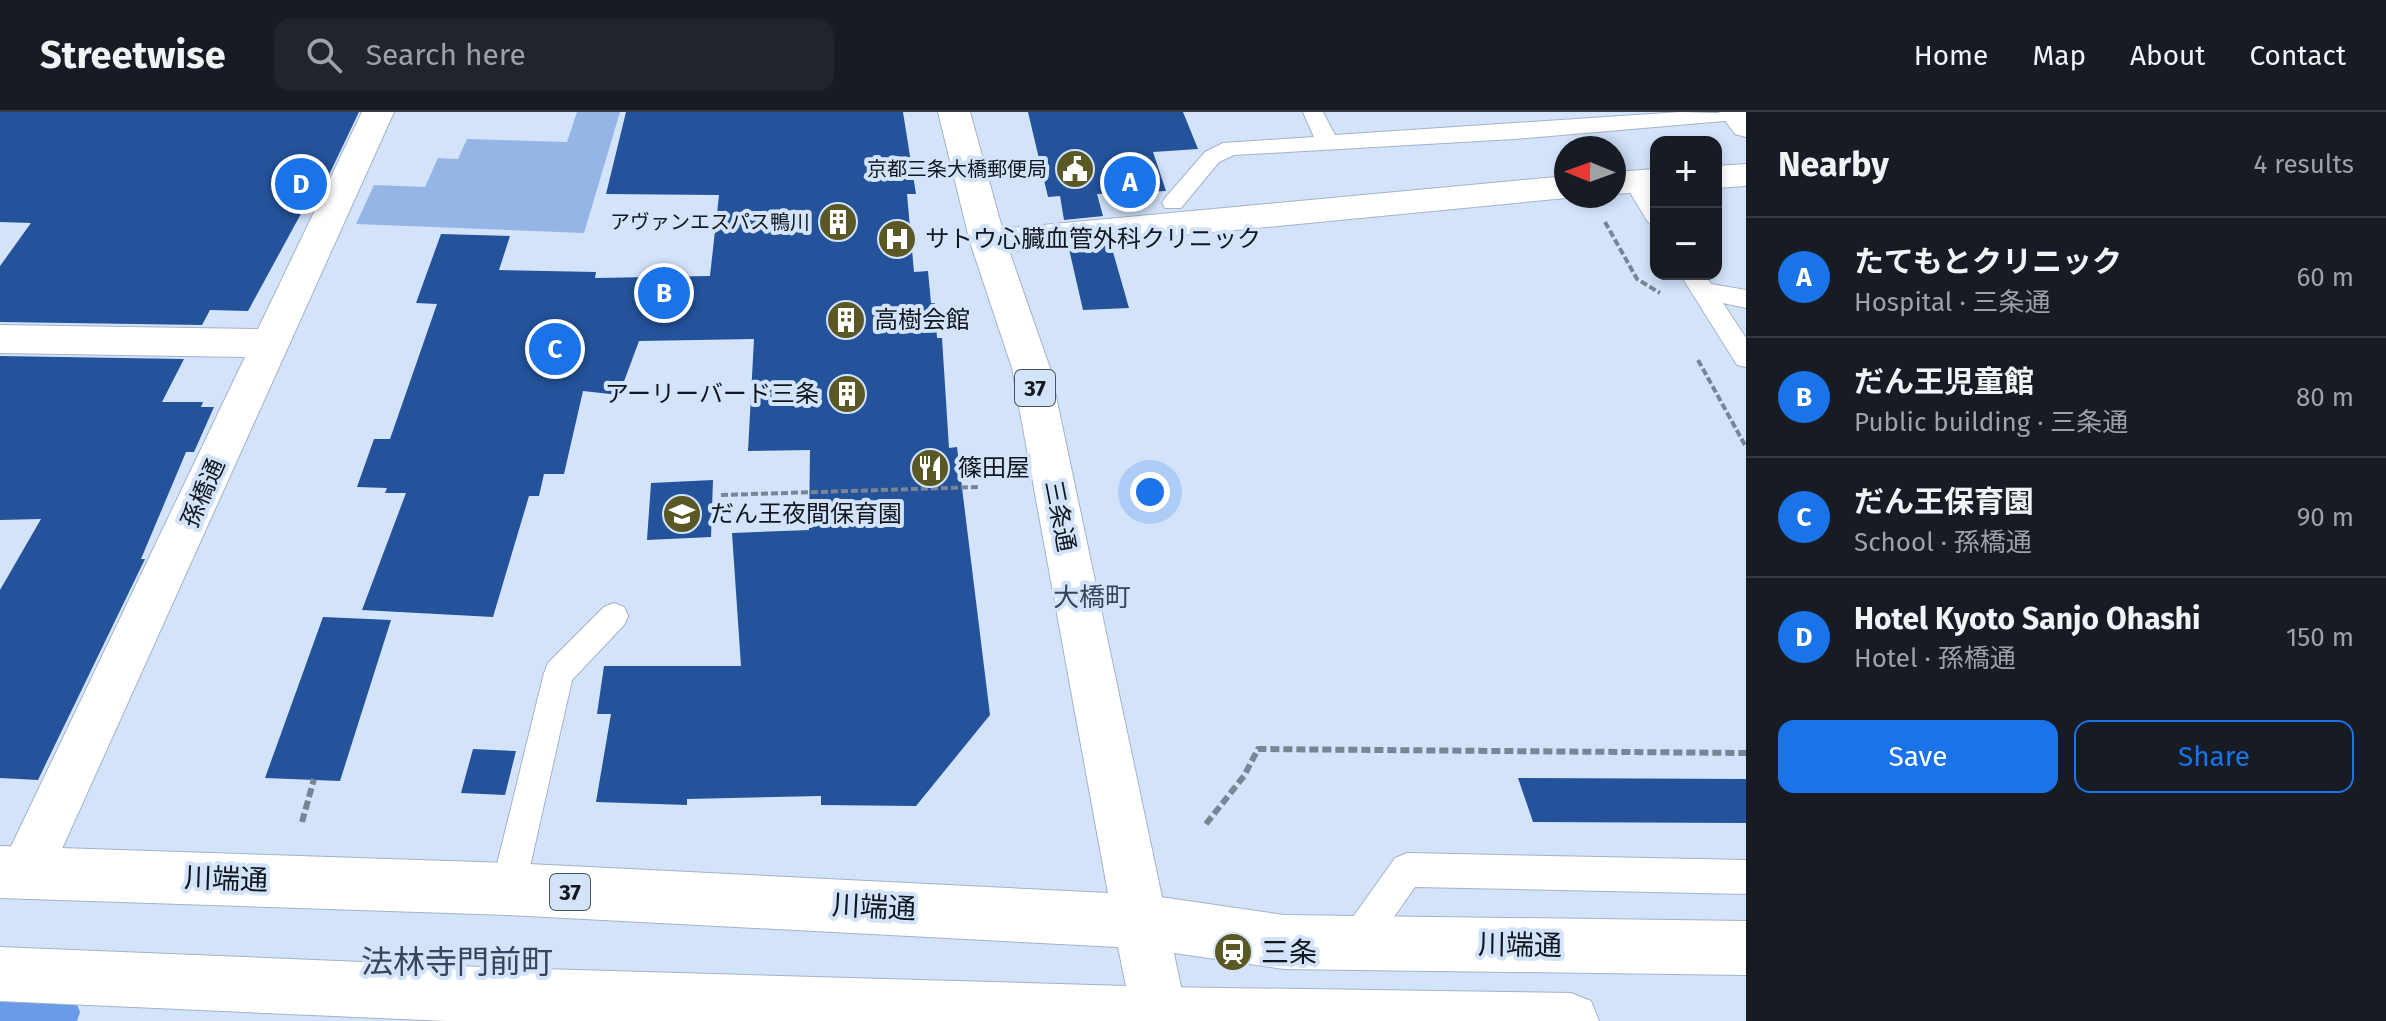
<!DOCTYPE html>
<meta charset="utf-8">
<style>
:root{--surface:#171b24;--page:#20242c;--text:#f1f3f6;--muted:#9ea1a6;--line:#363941;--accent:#1a73e8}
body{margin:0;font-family:"Fira Sans","Noto Sans JP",sans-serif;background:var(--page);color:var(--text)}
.controls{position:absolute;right:24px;top:24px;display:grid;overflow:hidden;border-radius:16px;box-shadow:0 4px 12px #0003}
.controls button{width:72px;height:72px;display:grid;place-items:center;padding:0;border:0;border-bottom:2px solid var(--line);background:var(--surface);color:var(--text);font:40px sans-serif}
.compass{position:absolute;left:1554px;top:24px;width:72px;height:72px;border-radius:50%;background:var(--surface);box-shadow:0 4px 12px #0003;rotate:271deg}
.you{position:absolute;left:1150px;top:380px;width:28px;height:28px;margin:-20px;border:6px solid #fff;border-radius:50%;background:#1a73e8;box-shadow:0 0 0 12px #1a73e833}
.badge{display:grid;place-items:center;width:52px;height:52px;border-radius:50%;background:var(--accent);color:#fff;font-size:26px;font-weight:700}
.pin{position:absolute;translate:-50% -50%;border:4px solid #fff;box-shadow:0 2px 8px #0006}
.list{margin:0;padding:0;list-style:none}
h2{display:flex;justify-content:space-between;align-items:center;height:104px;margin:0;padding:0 32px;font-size:34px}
h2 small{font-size:26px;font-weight:400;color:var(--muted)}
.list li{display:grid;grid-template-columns:52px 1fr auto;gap:24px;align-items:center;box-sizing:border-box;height:120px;padding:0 32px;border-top:2px solid var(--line)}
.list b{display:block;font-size:30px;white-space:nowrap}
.list p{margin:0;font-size:26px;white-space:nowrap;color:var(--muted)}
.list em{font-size:26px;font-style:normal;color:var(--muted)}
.actions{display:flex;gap:16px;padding:24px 32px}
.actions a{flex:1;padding:18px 0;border:2px solid var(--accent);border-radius:16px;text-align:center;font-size:28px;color:var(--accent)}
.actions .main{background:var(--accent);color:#fff}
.icon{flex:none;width:44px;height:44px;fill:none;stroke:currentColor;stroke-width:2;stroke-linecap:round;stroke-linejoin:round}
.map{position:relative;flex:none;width:1746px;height:909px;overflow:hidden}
header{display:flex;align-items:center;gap:48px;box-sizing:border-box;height:112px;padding:0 40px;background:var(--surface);border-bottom:2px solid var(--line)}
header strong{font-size:38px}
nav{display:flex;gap:44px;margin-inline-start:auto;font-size:28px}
.search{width:560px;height:72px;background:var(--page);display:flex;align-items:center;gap:20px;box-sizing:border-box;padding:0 28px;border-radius:16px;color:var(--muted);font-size:30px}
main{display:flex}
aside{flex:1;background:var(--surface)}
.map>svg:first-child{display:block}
.green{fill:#95b5e6}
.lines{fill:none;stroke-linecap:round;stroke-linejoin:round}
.canal{fill:#699be9;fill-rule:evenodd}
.building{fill:#24539b}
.service-casing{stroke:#a4b3c9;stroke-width:2}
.minor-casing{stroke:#a4b3c9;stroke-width:2}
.tertiary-casing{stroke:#a4b3c9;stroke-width:2}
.primary-casing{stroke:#a4b3c9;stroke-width:2}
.path-far1{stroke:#798595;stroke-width:4;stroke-dasharray:7 3;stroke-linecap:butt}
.path{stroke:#798595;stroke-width:6;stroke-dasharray:9 4;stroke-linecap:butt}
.service{fill:#fff;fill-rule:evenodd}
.minor{fill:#fff;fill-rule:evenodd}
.tertiary{fill:#fff;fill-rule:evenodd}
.primary{fill:#fff;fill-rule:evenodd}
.labels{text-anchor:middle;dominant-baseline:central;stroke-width:8;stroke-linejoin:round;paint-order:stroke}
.far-poi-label{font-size:20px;fill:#11171f;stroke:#d3e3fa;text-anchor:end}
.shield{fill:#d3e3fa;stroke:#4b5461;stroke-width:2}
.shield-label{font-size:22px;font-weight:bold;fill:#11171f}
.poi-label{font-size:24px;fill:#11171f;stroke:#d3e3fa;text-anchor:start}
.street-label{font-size:24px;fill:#11171f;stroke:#d3e3fa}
.neighbourhood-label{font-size:26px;fill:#384558;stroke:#d3e3fa}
.near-street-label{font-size:28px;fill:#11171f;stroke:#d3e3fa}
.near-poi-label{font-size:28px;fill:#11171f;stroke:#d3e3fa;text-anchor:start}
.near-neighbourhood-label{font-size:32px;fill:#384558;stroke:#d3e3fa}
</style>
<header>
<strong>Streetwise</strong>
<div class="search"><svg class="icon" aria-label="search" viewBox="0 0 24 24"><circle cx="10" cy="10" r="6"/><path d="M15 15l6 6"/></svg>Search here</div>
<nav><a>Home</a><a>Map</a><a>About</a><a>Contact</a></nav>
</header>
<main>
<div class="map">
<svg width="1746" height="909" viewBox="0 0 1746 909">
<rect width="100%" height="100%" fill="#d3e3fa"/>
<path class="green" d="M577 0H620L584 121 356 112 374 73 425 75 438 46 458 47 467 27 567 30Z"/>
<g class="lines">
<path class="canal" d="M0 864 46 866 70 876 80 900 77 909H0Z"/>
</g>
<path class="building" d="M0 0H359L317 88 309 87 248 199 210 198 202 213 0 210V154L31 111 0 110Z
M626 0H903L916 82H907L914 160 928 159 931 191H935L937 226H942L949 336 957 335 990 603 916 694 821 693V684L687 687V693L596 690 611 602H597L604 554H741L732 421 809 418 810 338 748 339 754 227 639 229 619 283 583 279 564 362H544L539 384H529L493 505 362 498 406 381H385L387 376 357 375 374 327H390L437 192 416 191 441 122 510 124 499 158 596 160 595 166 710 164 719 83 606 82Z
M1028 0H1183L1198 37 1153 40 1166 79 1097 82 1103 104 1064 108 1060 84 1048 85Z
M1111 133 1129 196 1083 198 1069 137Z
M0 244 184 247 162 290H203L201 295H214L194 340H186L141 447H145L38 668 0 666V478L41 407 0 408Z
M713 368 711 425 647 428 651 371Z
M323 505 391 508 340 669 265 666Z
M473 637 516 639 505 683 461 681Z
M1518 666 1746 667V711L1533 710Z"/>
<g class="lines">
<defs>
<path id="service" d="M1303 0H1323L1335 23 1681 0 1746 2 1736 8 1514 27 1234 43 1219 50 1181 96H1165L1162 91 1165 86 1205 40 1223 31 1314 25Z
M1634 62 1642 64 1656 87V113L1648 110 1623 69 1626 64Z
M1680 162H1704L1711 172 1746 178V196L1723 191 1746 226V255L1737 253Z
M614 491 624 495 628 504 624 513 572 568 525 777 520 789 508 794 496 789 491 777 544 561 548 551 604 495Z
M1407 741 1746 748V782L1415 775 1367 843 1355 848 1343 843 1338 831 1343 819 1395 746Z"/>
<path id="minor" d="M362 0H394L43 779 25 787 7 779 0 758 7 743 245 245 0 241V213L258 217Z"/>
<path id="tertiary" d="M1719 0H1746V25L1735 22Z
M1746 52V74L1716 76V54Z
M1656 57V79L1614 82V60Z
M1566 64V84H1574L1566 86 988 142 975 139 970 130 975 121 988 118Z
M1140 782 1284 803 1746 809V863L1284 857 1140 836 1121 828 1113 809 1121 790Z
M1159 875 1571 881 1591 889 1599 909H1132L1131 903 1139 883Z"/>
<path id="primary" d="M938 0H970L1006 130 1050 256 1187 903 1184 909H446L0 889V835L507 856 1126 874 1118 835 508 803 0 786V734L508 751 1108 781 1012 256 970 130Z"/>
</defs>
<use href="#service" class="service-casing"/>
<use href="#minor" class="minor-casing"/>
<use href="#tertiary" class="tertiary-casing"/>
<use href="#primary" class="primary-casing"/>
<path class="path-far1" d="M1605 110 1637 167 1660 181
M1698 248 1746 335
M721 383 979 375"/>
<path class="path" d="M302 710 314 667
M1206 712 1244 664 1258 637 1746 641"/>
<use href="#service" class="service"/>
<use href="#minor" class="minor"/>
<use href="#tertiary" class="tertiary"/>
<use href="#primary" class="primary"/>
</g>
<defs>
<symbol id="civic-disc" viewBox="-11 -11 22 22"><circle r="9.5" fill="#5a5926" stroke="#d3e3fa"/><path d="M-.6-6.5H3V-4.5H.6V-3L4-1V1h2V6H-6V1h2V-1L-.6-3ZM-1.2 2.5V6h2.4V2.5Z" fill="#fff"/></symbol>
<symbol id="building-disc" viewBox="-11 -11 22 22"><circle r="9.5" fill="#5a5926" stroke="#d3e3fa"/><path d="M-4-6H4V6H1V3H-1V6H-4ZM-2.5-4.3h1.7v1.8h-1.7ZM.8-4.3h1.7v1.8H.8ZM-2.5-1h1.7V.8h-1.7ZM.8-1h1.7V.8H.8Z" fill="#fff"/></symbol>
<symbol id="hospital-disc" viewBox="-11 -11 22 22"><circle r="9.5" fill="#5a5926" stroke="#d3e3fa"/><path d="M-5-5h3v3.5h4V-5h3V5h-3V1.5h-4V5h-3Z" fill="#fff"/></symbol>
<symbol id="restaurant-disc" viewBox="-11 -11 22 22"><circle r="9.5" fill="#5a5926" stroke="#d3e3fa"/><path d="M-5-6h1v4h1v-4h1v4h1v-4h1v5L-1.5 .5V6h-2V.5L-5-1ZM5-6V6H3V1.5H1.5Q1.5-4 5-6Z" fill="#fff"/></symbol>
<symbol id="school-disc" viewBox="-11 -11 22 22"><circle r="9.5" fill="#5a5926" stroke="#d3e3fa"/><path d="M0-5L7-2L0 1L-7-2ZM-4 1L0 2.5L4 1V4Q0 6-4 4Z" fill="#fff"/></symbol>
<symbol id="station-disc" viewBox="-11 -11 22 22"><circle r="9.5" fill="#5a5926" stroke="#d3e3fa"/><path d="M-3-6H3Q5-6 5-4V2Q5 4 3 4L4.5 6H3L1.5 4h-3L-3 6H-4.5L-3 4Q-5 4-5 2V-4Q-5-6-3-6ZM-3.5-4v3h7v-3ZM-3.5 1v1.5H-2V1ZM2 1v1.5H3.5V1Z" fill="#fff"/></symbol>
</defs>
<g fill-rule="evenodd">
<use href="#civic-disc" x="1053" y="35" width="44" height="44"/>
<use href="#building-disc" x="816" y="88" width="44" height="44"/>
<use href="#hospital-disc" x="875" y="105" width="44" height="44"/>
<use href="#building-disc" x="824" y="186" width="44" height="44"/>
<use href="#building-disc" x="825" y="260" width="44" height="44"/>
<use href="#restaurant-disc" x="908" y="334" width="44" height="44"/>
<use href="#school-disc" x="660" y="380" width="44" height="44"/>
<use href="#station-disc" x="1211" y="818" width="44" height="44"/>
</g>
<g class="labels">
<g class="far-poi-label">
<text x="1047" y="57">京都三条大橋郵便局</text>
<text x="810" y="110">アヴァンエスパス鴨川</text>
</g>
<g class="shield">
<rect x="1015" y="258" width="40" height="36" rx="6"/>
<rect x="550" y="762" width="40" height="36" rx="6"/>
</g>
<g class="shield-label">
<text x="1035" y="276">37</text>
<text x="570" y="780">37</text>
</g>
<g class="poi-label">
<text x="925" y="127">サトウ心臓血管外科クリニック</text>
<text x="874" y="208">高樹会館</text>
<text x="819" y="282" text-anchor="end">アーリーバード三条</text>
<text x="958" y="356">篠田屋</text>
<text x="710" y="402">だん王夜間保育園</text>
</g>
<g class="street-label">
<text transform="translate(203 381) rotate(-66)">孫橋通</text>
<text transform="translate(1060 404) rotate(79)">三条通</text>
</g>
<g class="neighbourhood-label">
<text x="1092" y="485">大橋町</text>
</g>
<g class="near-street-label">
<text transform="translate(226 767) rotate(2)">川端通</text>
<text transform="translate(874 795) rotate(3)">川端通</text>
<text transform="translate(1520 833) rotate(1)">川端通</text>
</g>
<g class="near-poi-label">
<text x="1261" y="840">三条</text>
</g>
<g class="near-neighbourhood-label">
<text x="457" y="850">法林寺門前町</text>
</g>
</g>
</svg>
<div class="controls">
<button>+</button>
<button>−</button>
</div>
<svg class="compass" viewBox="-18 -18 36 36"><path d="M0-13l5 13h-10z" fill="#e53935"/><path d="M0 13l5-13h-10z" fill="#9ea1a6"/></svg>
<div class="you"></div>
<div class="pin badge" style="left:1130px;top:70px">A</div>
<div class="pin badge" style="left:664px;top:181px">B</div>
<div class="pin badge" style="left:555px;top:237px">C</div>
<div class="pin badge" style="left:301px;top:72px">D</div>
</div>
<aside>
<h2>Nearby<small>4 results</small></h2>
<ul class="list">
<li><span class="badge">A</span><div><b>たてもとクリニック</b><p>Hospital · 三条通</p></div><em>60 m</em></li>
<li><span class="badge">B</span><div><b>だん王児童館</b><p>Public building · 三条通</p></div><em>80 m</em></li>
<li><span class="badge">C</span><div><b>だん王保育園</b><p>School · 孫橋通</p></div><em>90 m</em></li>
<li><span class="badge">D</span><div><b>Hotel Kyoto Sanjo Ohashi</b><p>Hotel · 孫橋通</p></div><em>150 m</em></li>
</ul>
<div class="actions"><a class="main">Save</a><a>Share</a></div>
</aside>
</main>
